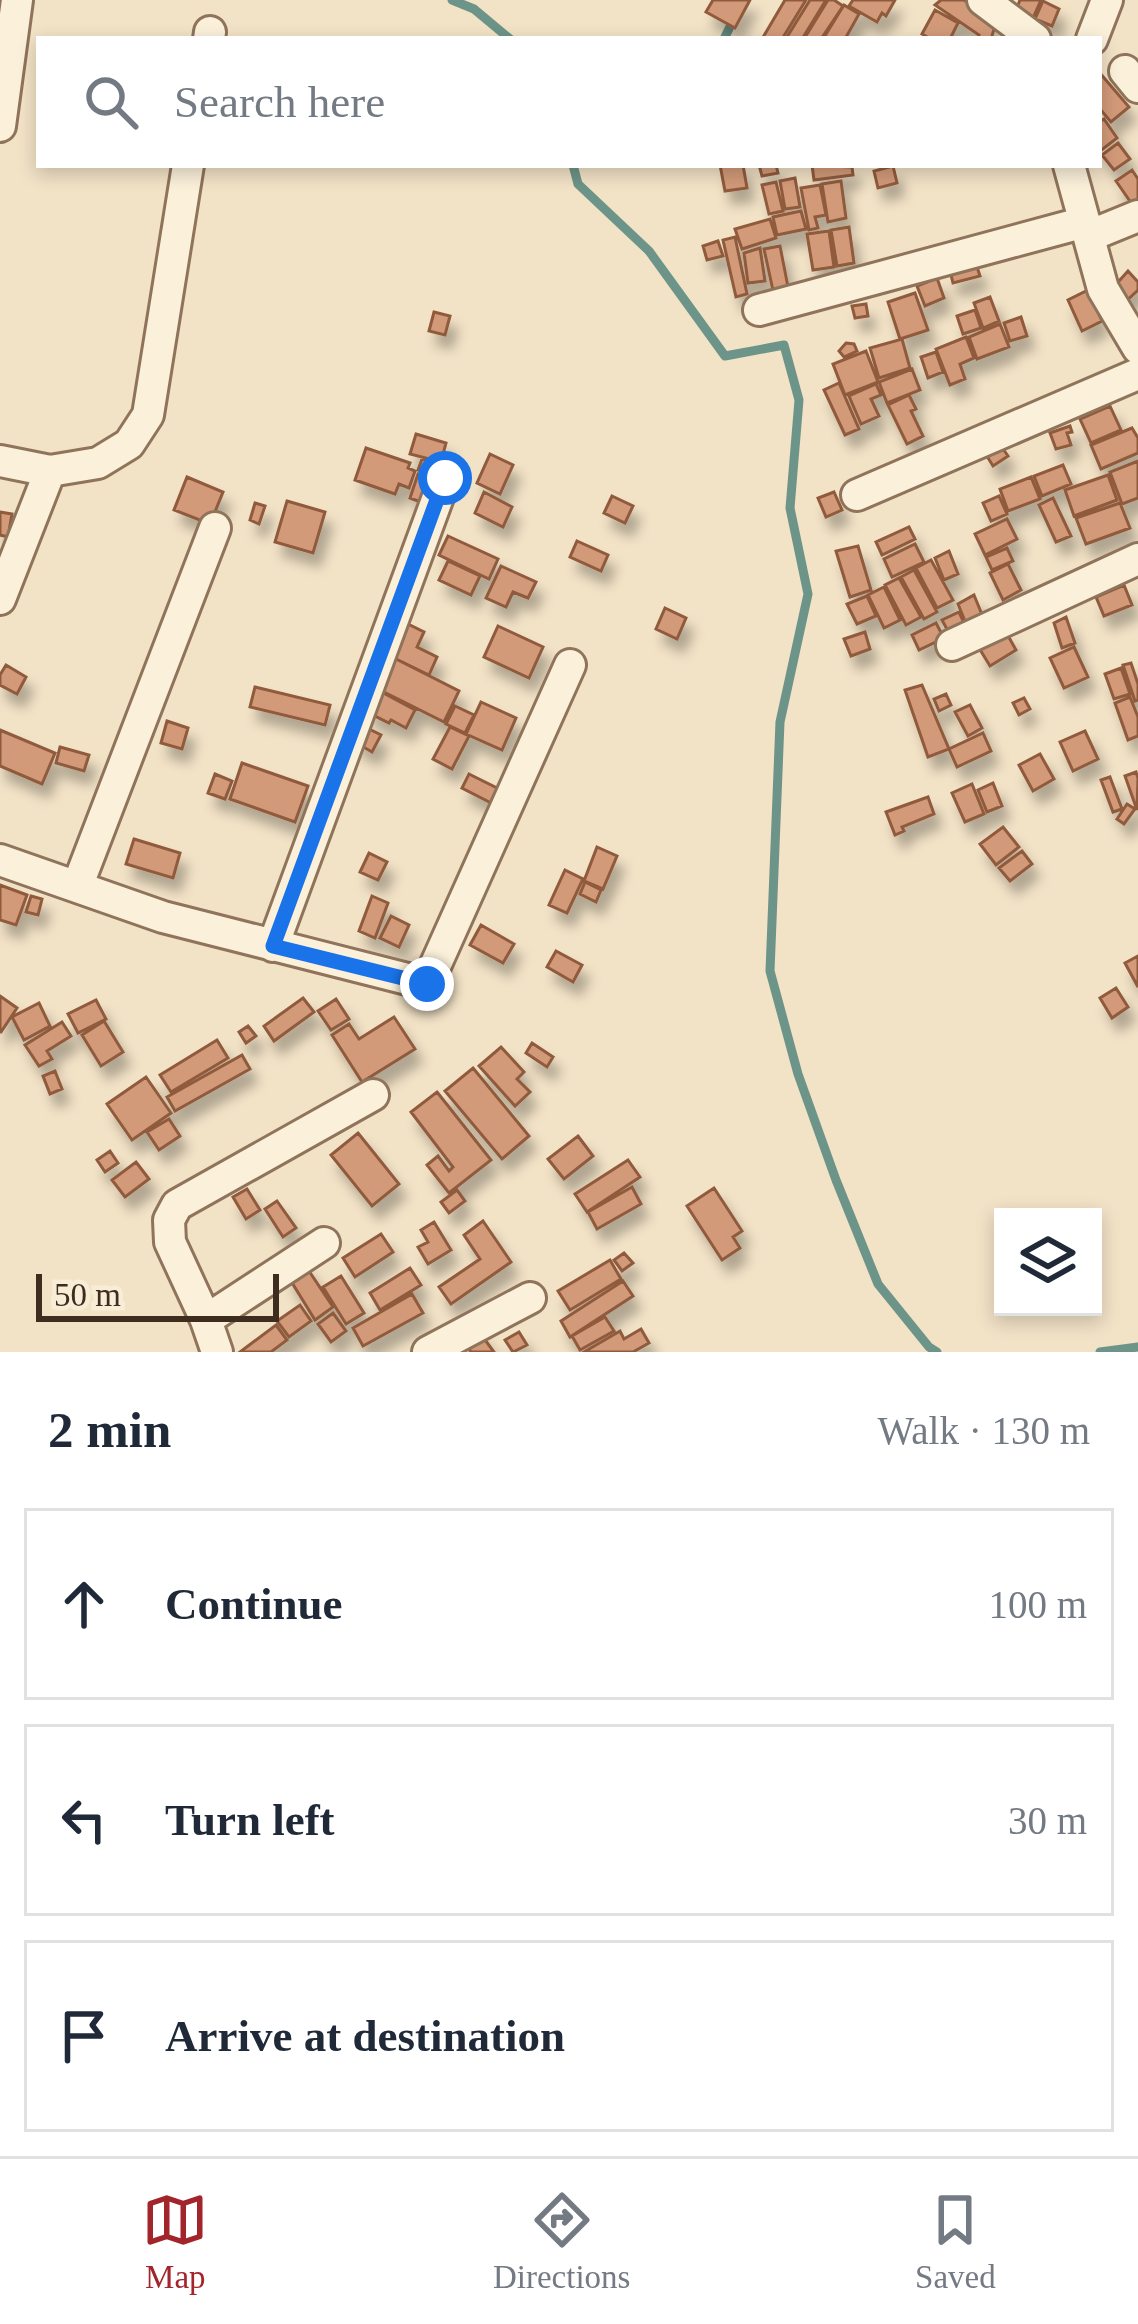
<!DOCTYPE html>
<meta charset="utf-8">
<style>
:root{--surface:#fff;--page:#f2f2f3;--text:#1f2937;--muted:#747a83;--line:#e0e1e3;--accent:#a3252c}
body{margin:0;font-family:Georgia,serif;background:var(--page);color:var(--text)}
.controls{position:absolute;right:36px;bottom:36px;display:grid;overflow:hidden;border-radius:0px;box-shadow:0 6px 18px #0003}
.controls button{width:108px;height:108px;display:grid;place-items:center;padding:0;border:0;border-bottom:3px solid var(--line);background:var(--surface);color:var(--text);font:60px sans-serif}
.scale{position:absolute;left:36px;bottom:30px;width:243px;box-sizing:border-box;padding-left:12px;border:6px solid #3e2c1f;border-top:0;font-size:33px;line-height:42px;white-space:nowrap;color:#3e2c1f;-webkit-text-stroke:9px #f8edd6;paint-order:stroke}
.stop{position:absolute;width:36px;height:36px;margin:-27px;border:9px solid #1a73e8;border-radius:50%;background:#fff}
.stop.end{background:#1a73e8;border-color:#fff;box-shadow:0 3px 12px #0008}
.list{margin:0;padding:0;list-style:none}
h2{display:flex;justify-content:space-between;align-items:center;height:156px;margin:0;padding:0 48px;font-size:51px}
h2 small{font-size:39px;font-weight:400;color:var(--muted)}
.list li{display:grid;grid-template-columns:78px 1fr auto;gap:36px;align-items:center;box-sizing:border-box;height:192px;margin:0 24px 24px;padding:0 24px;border:3px solid var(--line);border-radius:0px}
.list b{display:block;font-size:45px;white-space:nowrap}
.list em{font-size:39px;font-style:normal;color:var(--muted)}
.icon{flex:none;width:66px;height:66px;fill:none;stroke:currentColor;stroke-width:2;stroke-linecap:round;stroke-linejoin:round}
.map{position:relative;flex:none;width:1138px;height:1352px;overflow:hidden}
.search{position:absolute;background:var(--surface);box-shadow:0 6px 18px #0003;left:36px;right:36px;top:36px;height:132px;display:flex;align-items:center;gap:30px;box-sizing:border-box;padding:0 42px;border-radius:0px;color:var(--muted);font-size:45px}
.sheet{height:804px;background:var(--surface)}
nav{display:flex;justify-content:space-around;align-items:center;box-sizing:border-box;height:168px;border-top:3px solid var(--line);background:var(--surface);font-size:33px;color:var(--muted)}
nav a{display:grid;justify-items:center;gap:6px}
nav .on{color:var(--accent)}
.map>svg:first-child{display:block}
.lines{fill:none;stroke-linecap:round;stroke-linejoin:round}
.stream{stroke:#6d9489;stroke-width:9}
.building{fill:#d29a79;stroke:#905a3d;stroke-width:3;filter:url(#shadow)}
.minor-casing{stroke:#8f735a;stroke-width:36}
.minor{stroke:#fbf0da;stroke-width:30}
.route{stroke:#1a73e8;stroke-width:15}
</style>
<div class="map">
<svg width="1138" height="1352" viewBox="0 0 1138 1352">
<defs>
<filter id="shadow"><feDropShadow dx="7" dy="13" stdDeviation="6" flood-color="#0004"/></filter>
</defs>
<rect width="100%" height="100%" fill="#f2e2c6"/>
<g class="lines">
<path class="stream" d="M452 0 474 9 510 39
M724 39 743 0
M573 165 578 184 649 251 725 356 784 345 799 400 790 508 808 594 780 722 770 971 798 1074 836 1180 878 1284 929 1347 937 1352
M1100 1352 1138 1347"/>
</g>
<path class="building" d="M713 0H750L735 28 706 12Z
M785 0H806L782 39H762Z
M810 0H826L802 39H790L787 37Z
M828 0H834L843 6 821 39H804Z
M853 0H895L886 16 882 13 877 22 849 6Z
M941 0H964L996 23 991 39H977L979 35 935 5Z
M1020 0H1041L1033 18 1016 10Z
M1043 1 1059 9 1052 26 1035 19Z
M844 5 859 14 845 39H823Z
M935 10 958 23 950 39H931L922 34Z
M1099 72 1129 107 1111 122 1099 108Z
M1104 119 1117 138 1099 152V122Z
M1118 143 1130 159 1114 170 1102 155Z
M720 165H743L747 188 725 191Z
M759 165H776L778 173 762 176Z
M812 165 852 167 853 175 814 180Z
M893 166 897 183 878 188 874 171Z
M1132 170 1138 179V205L1134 207 1116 181Z
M795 178 800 207 785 209 780 181Z
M841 181 846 218 828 222 822 184Z
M776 182 783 211 769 214 762 185Z
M820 185 826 215 815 217 818 228 809 230 801 188Z
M801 211 806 229 777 235 773 217Z
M770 219 776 238 742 249 735 229Z
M849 227 854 263 837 266 831 230Z
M829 231 834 267 813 270 807 234Z
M735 237 747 294 736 297 723 240Z
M718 241 723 256 707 260 703 246Z
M780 246 789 292 774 295 764 249Z
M760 248 765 281 748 283 744 253Z
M976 264 980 276 953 283 950 271Z
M1128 271 1138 282V290L1121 306 1111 290Z
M937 278 944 298 925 306 917 286Z
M1088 290 1102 321 1082 331 1068 300Z
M915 293 928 330 900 339 888 302Z
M990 297 999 321 983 328 974 303Z
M866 304 868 316 855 318 852 306Z
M975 310 981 328 963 334 957 316Z
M434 312 450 316 445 335 429 331Z
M1021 317 1027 336 1010 341 1004 323Z
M1000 324 1009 347 977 359 969 337Z
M966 337 974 358 960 364 965 379 950 385 936 349Z
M902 339 910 368 879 378 870 348Z
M846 343 854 344 857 351 844 357 839 351Z
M866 351 878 382 845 395 833 364Z
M936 352 943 372 928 378 921 357Z
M912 369 920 390 887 403 879 382Z
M839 383 859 429 845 435 824 390Z
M876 384 881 395 871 399 879 416 861 424 849 396Z
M909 395 916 409 911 411 923 436 907 444 888 405Z
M1110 406 1121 430 1091 443 1080 419Z
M1070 426 1072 432 1067 433 1071 445 1056 449 1050 433Z
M1132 428 1138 438V453L1101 469 1091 445Z
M416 434 446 443 441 462 410 454Z
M999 443 1008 456 993 466 985 453Z
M366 448 410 463 408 468 415 471 409 488 399 484 395 494 355 480Z
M490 454 513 465 500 494 477 483Z
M422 459 436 463 433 475 418 470Z
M1138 461V498L1122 504 1110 472Z
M1063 465 1071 484 1042 496 1034 476Z
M418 474 431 479 423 503 410 498Z
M1108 475 1117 500 1074 516 1065 490Z
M187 477 223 492 210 524 174 510Z
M1031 477 1040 499 1008 511 1000 489Z
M484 492 512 507 503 527 475 513Z
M834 492 842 510 826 517 818 498Z
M612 496 633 506 625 523 604 513Z
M999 496 1007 514 991 521 983 503Z
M1053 498 1071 536 1056 542 1039 505Z
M287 501 325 512 313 553 275 542Z
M255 503 265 506 259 524 250 520Z
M1120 503 1130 528 1086 544 1076 518Z
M0 512 12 514 8 537 0 535Z
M1007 519 1017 539 985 555 975 534Z
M909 527 915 539 882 555 876 542Z
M448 536 498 559 489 579 439 555Z
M577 541 608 555 601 571 570 557Z
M915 544 924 562 892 577 884 559Z
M858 546 871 590 850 597 836 551Z
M1007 548 1013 561 992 570 986 557Z
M949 551 958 574 944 580 935 558Z
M931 560 953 600 937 608 916 568Z
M448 561 480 576 471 595 439 580Z
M1008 564 1021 590 1003 600 990 573Z
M501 566 536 582 528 598 513 592 506 607 486 598Z
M914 570 937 612 924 619 901 577Z
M899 578 921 617 906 625 885 585Z
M1124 585 1132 605 1104 616 1096 597Z
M884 587 900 620 884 628 868 595Z
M974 595 983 617 967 626 958 604Z
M867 596 876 616 857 624 847 604Z
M665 608 686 618 677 639 656 629Z
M959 612 966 627 950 635 942 620Z
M1066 617 1075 643 1062 648 1054 623Z
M406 623 424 632 417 647 437 657 429 675 390 656Z
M936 623 944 638 919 650 912 635Z
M498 626 543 647 529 678 484 657Z
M865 632 870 649 851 656 844 639Z
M1006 632 1016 650 990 666 979 648Z
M1074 647 1088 677 1064 688 1050 658Z
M396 659 459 691 444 722 380 690Z
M1131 663 1138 684V700L1135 701 1123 665Z
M6 665 26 677 17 694 0 685V675Z
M1121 668 1130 694 1114 699 1105 674Z
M922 685 949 749 928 757 905 690Z
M255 687 330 705 325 725 250 707Z
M376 689 415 710 406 728 391 720 389 723 365 711Z
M946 694 951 705 939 711 934 699Z
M1130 697 1138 717V736L1128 740 1115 703Z
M1024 698 1030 709 1019 715 1013 703Z
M481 702 516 718 502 750 466 734Z
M970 705 982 728 968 736 955 712Z
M455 706 474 715 465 733 446 724Z
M167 721 188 728 182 749 161 743Z
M361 725 381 735 372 752 353 741Z
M450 727 469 736 452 769 433 759Z
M0 730 55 753 42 784 0 766Z
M1085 731 1098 759 1073 771 1060 742Z
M983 733 991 751 957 767 949 749Z
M60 747 89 755 84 771 56 763Z
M1040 754 1054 779 1033 791 1019 765Z
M242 763 308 786 295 822 230 799Z
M1136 772 1138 778 1137 810 1125 776Z
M215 774 232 781 225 799 208 793Z
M469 774 501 790 495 805 462 788Z
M1110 777 1122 809 1113 812 1101 780Z
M993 783 1002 806 987 812 978 790Z
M972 784 984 814 965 822 952 793Z
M928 797 934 814 902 827 904 831 895 835 886 812Z
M1127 804 1135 809 1124 824 1117 819Z
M1003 827 1019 847 996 865 980 844Z
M134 839 180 853 173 878 126 864Z
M597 847 617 856 603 889 584 881Z
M1022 851 1032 864 1010 881 999 868Z
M369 853 387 862 378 880 360 872Z
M565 870 583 879 567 913 549 905Z
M585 882 601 890 596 902 580 894Z
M0 885 27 895 16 925 0 920Z
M31 896 42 899 38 915 26 912Z
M372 896 388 903 375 938 359 931Z
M391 916 409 925 399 947 380 938Z
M481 925 514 944 503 963 470 945Z
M556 951 582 965 573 982 547 967Z
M1138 956V987L1125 963Z
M1116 988 1128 1007 1112 1018 1100 998Z
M0 996 17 1008 1 1032H0Z
M303 998 314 1012 274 1041 264 1026Z
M336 999 349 1019 331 1030 318 1011Z
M96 1000 106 1019 78 1033 68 1014Z
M39 1003 50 1026 24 1040 12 1017Z
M394 1017 415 1049 362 1082 332 1035 349 1024 359 1039Z
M104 1021 123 1052 101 1066 82 1035Z
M62 1022 71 1036 47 1051 52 1059 39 1066 25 1045Z
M248 1026 256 1036 246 1043 239 1032Z
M217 1040 228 1058 171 1092 160 1075Z
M532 1043 553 1057 547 1067 526 1053Z
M501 1047 524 1072 517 1079 530 1092 515 1106 479 1066Z
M242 1055 250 1069 175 1111 167 1097Z
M473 1068 529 1136 502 1159 445 1091Z
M55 1071 62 1089 50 1094 43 1076Z
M146 1077 171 1113 132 1140 107 1104Z
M437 1092 491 1160 449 1193 427 1165 438 1156 449 1171 453 1167 411 1112Z
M169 1119 180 1136 159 1150 147 1132Z
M358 1133 399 1184 372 1206 331 1155Z
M578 1136 593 1156 564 1179 548 1159Z
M110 1151 118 1163 105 1172 97 1160Z
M628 1160 640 1177 587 1212 575 1194Z
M136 1162 149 1179 125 1197 112 1180Z
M632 1187 641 1204 597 1229 588 1212Z
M714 1188 742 1231 733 1237 740 1248 722 1260 687 1206Z
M247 1189 260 1210 246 1219 233 1197Z
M457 1190 465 1201 449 1213 441 1202Z
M277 1201 296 1228 283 1237 265 1209Z
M483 1221 511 1262 451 1304 439 1287 480 1259 464 1235Z
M434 1222 451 1250 428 1264 418 1247 428 1242 421 1230Z
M381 1234 393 1252 355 1277 343 1258Z
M624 1253 633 1263 622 1271 614 1260Z
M610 1260 621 1279 570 1310 558 1291Z
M303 1262 333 1307 315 1320 286 1273Z
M410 1268 421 1285 380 1310 370 1293Z
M341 1276 364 1313 346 1324 323 1287Z
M623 1281 633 1296 570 1337 561 1321Z
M412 1294 423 1313 363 1346 353 1328Z
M300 1305 311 1321 289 1337 277 1321Z
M333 1313 346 1331 331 1342 318 1324Z
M605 1317 614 1331 580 1350 572 1336Z
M276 1325 287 1340 271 1352H240Z
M477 1329 494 1352H471L462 1340Z
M641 1329 649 1343 633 1352H584L620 1331 624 1339Z
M519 1332 527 1345 513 1352 505 1340Z"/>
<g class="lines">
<defs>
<path id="minor" d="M983 0 1035 39
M209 39 210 32
M1092 39 1107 0
M1125 71 1138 87
M0 126 17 0
M1069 165 1103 289 1138 348
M1089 236 1138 216
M759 310 1085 222
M0 461 50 471 98 463 129 444 148 415 188 165
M857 495 1138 374
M0 599 50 471
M952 645 1138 559
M0 860 163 917 427 984 570 665
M77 887 215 528
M273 946 445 478
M206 1320 324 1243
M217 1352 206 1320 170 1242 169 1220 177 1205 373 1095
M428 1352 530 1298"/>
</defs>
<use href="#minor" class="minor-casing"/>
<use href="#minor" class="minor"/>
</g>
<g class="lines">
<path class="route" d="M427 984 273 946 445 478"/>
</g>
</svg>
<div class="controls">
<button><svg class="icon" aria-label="layers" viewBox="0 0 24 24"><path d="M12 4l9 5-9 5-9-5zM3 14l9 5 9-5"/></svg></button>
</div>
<div class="scale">50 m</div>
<div class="stop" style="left:445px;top:478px"></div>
<div class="stop end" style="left:427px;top:984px"></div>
<div class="search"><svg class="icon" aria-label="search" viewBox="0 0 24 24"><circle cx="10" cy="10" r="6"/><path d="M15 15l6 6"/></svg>Search here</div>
</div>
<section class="sheet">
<h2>2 min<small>Walk · 130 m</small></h2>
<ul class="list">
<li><svg class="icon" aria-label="ahead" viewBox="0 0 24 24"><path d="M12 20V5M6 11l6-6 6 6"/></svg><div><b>Continue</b></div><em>100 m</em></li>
<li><svg class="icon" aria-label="left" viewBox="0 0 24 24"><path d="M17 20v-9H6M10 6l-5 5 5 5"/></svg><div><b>Turn left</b></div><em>30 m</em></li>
<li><svg class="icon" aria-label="arrive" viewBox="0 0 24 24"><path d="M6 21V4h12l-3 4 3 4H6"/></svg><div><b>Arrive at destination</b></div></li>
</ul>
</section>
<nav>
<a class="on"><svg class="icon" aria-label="map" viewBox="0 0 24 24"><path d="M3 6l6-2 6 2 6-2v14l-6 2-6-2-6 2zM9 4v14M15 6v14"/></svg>Map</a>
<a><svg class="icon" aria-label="directions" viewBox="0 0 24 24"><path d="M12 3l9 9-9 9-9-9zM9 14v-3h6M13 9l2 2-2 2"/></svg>Directions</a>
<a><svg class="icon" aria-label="saved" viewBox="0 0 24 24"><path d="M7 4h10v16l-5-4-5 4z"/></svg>Saved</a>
</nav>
